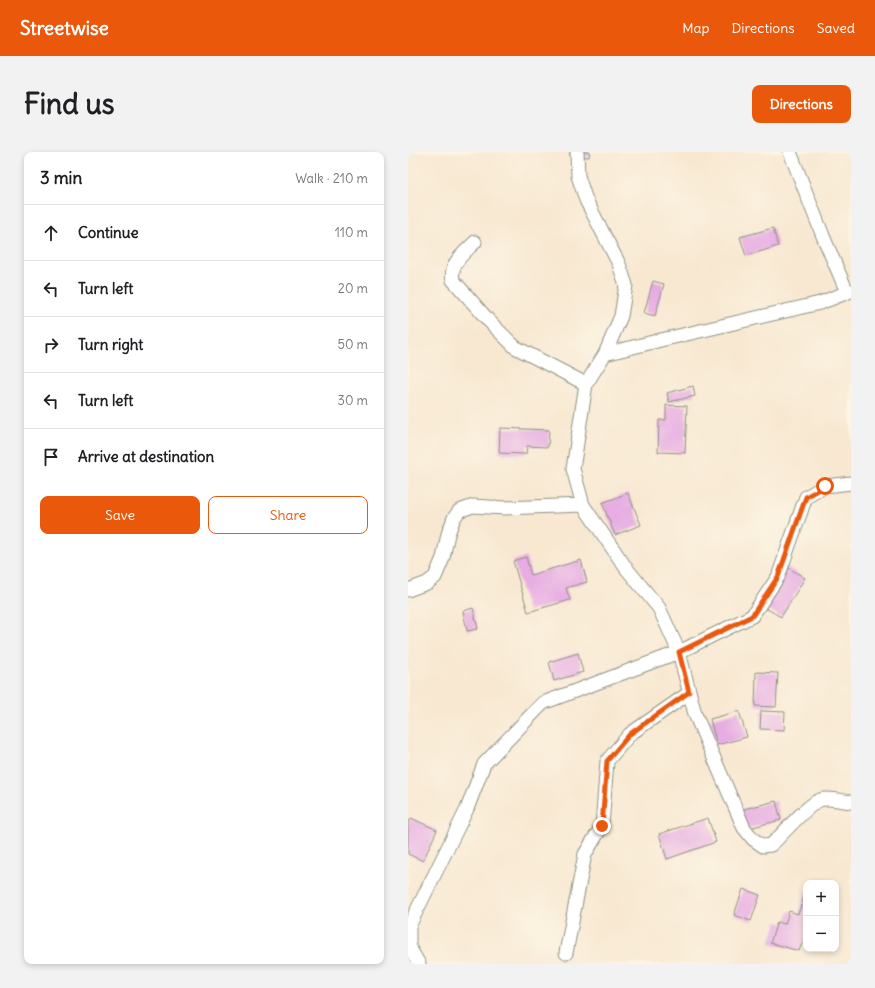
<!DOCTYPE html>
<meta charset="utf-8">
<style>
:root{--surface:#fff;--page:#f2f2f2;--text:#202124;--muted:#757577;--line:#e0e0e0;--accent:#ea580c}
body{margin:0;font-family:Delius,sans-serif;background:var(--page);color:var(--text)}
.controls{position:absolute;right:12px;bottom:12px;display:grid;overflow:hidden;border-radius:8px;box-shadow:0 2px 6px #0003}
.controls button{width:36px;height:36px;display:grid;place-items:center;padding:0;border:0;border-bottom:1px solid var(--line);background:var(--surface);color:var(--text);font:20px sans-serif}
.stop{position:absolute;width:12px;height:12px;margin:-9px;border:3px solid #ea580c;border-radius:50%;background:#fff}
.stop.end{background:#ea580c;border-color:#fff;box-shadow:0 1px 4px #0008}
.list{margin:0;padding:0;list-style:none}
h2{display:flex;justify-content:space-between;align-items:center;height:52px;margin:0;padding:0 16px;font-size:17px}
h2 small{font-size:13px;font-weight:400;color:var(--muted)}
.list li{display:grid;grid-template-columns:26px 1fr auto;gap:12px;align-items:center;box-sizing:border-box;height:56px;padding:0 16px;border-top:1px solid var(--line)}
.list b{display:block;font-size:15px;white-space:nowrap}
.list em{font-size:13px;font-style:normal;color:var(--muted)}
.actions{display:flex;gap:8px;padding:12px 16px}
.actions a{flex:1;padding:9px 0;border:1px solid var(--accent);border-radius:8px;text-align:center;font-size:14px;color:var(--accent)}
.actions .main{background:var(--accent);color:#fff}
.icon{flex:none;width:22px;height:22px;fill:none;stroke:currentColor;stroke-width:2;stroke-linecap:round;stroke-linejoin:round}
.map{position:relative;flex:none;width:443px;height:812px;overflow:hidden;border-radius:8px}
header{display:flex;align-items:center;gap:24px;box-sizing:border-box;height:56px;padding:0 20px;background:var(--accent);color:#fff}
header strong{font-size:19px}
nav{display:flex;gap:22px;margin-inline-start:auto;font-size:14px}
.intro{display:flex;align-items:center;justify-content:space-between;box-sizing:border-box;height:96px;padding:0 24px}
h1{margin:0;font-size:28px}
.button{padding:10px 18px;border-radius:8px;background:var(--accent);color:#fff;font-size:14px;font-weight:700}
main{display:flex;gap:24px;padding:0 24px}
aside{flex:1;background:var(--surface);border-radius:8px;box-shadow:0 2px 6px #0003}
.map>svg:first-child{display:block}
.building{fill:#e7ace3}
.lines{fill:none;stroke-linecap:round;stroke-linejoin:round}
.street-casing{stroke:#8c9282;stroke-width:15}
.street{stroke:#fff;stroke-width:13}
.route{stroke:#ea580c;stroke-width:5}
</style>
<header>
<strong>Streetwise</strong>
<nav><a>Map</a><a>Directions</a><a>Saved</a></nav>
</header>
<div class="intro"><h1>Find us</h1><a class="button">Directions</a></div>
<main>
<aside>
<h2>3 min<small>Walk · 210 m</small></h2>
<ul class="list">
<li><svg class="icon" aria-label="ahead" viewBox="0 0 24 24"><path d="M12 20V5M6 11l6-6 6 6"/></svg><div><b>Continue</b></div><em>110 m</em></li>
<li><svg class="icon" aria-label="left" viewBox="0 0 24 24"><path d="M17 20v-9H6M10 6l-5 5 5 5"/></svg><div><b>Turn left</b></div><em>20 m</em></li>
<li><svg class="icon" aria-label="right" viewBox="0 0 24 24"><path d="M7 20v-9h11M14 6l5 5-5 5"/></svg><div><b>Turn right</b></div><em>50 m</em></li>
<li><svg class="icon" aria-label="left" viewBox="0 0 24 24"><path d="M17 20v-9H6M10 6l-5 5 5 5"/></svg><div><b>Turn left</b></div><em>30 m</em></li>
<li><svg class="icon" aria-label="arrive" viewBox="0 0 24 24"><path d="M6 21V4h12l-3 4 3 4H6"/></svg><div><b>Arrive at destination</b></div></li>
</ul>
<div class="actions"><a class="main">Save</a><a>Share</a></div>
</aside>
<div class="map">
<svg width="443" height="812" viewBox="0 0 443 812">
<rect width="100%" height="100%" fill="#fcf5e5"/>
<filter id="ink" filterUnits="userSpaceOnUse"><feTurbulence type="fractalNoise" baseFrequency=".025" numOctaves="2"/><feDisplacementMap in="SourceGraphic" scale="8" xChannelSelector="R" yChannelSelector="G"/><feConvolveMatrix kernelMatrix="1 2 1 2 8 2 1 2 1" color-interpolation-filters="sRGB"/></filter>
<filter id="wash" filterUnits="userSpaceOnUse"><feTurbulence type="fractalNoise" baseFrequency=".012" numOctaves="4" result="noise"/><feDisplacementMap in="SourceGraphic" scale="16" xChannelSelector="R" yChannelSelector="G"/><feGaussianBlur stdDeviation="0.9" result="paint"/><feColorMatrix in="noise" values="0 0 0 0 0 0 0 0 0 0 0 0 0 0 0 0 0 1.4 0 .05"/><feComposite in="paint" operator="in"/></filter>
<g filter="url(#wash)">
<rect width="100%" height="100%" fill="#f8e8d1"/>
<g id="blocks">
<path class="building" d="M162 0H182L181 5 162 4Z
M365 76 370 94 338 104 332 85Z
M245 129 256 132 247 164 236 161Z
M285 234 287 244 261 250 259 241Z
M258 253 279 254 277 301 250 300 251 268H258Z
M92 276 141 278 140 295 119 294 118 302 91 301Z
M220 341 233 373 207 383 194 351Z
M118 405 123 423 173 408 179 430 158 436 162 448 120 460 105 409Z
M373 411 397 426 373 465 349 451Z
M65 456 70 477 59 479 55 459Z
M170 501 175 520 146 529 141 510Z
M348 520 370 521 368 555 347 554Z
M331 559 339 585 309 593 302 567Z
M353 559 377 560 376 578 352 577Z
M368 649 373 668 337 677 332 658Z
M3 666 29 678 15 709 0 702V672Z
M300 666 308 690 259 707 251 682Z
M335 737 352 743 343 769 326 763Z
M398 739V792L394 791 391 799 362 791 369 770 377 772 381 759 390 762Z"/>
</g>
</g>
<g filter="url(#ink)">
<use href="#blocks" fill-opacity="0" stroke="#8c9282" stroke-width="1"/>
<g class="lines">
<defs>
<path id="street" d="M169 0 170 24 178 48 211 112 218 133 213 164 197 202 178 232 165 317 175 353 218 416 251 456 271 500 287 562 336 676 345 687 355 694 363 693C374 683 400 652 412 648 420 645 434 649 443 650
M382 0 415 84 439 140
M67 90C56 101 41 112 45 128L81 169 107 195 178 232
M197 202 253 188 412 151 443 139
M0 438 19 431 27 425 35 406 40 382 46 366 51 359 65 354 96 356 175 353
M158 801 177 702 194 674 199 609 222 582 281 541
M11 812 1 795V774L59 657 76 612 135 551 271 500 344 464 370 425 398 345 417 334 443 331"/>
</defs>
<use href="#street" class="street-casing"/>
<use href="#street" class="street"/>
</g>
</g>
<g class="lines" filter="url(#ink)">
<path class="route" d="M194 674 199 609 222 582 281 540 271 500 344 464 370 425 398 345 417 334"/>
</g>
</svg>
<div class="controls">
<button>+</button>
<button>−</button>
</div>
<div class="stop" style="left:417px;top:334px"></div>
<div class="stop end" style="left:194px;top:674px"></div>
</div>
</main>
